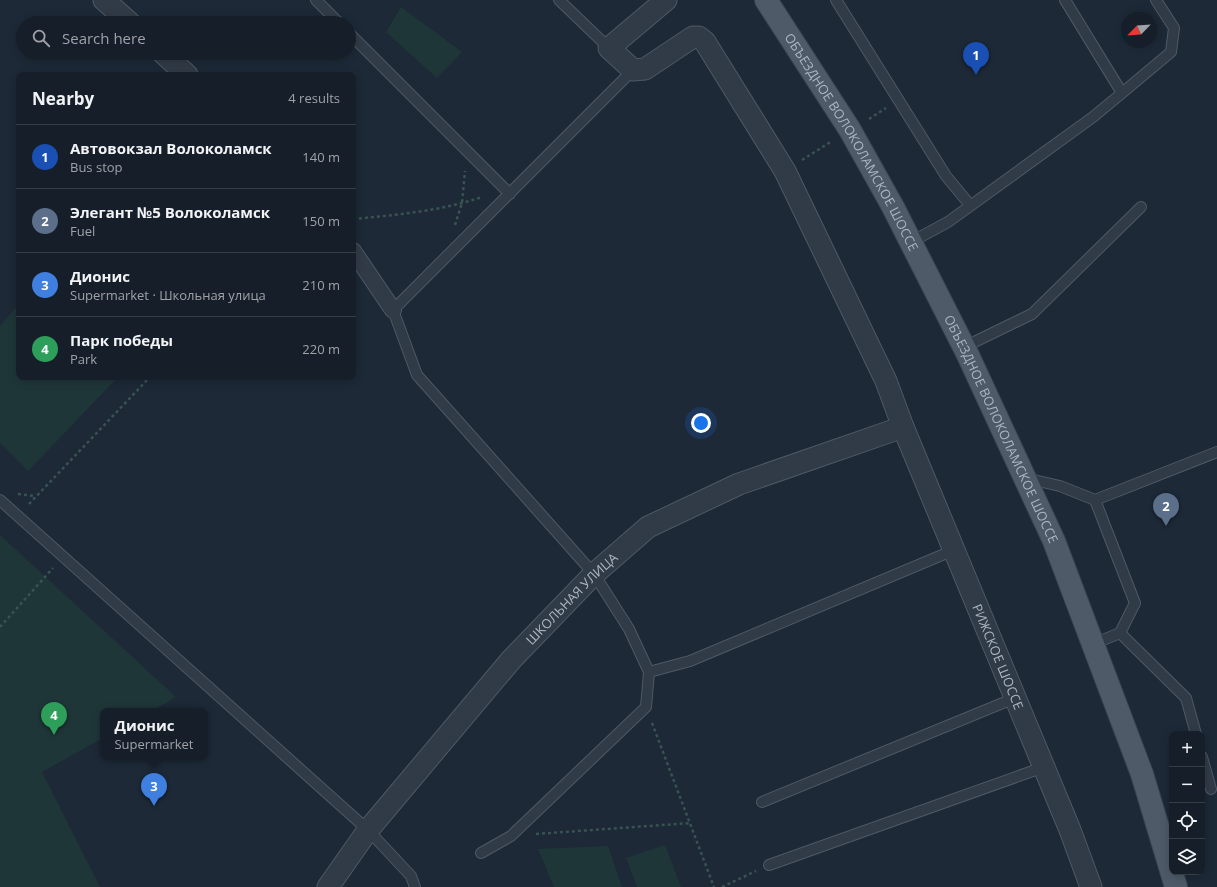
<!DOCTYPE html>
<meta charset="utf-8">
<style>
:root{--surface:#161f29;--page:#1f2731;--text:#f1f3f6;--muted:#9ea2a8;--line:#353d46;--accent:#bca0f2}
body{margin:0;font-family:"Open Sans",sans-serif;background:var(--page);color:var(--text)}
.controls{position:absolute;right:12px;bottom:12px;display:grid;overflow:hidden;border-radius:8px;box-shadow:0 2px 10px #0003}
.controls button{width:36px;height:36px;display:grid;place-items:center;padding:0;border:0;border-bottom:1px solid var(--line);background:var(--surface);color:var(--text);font:20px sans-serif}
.compass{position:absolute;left:1121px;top:12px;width:36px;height:36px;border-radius:50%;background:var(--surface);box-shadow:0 2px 10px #0003;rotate:245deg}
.you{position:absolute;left:701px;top:423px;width:14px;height:14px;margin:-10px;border:3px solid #fff;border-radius:50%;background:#1a73e8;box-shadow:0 0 0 6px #1a73e833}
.badge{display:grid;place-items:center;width:26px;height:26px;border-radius:50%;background:var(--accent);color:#fff;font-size:13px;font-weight:700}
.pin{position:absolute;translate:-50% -33px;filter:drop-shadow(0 1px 2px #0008)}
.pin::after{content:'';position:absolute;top:21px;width:14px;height:12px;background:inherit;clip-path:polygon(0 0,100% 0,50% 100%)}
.popup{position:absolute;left:100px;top:708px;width:108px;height:52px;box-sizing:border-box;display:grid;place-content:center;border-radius:8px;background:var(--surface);filter:drop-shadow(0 1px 3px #0005);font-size:13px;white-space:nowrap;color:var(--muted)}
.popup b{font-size:15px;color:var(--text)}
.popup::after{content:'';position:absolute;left:50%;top:100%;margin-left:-8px;border:8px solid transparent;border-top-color:var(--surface)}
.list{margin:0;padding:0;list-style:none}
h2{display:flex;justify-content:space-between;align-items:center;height:52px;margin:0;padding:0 16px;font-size:17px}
h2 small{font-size:13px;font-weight:400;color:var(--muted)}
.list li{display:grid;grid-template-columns:26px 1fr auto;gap:12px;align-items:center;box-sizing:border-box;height:64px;padding:0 16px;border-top:1px solid var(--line)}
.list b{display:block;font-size:15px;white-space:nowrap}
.list p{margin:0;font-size:13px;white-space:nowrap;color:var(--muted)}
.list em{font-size:13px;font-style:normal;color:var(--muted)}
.icon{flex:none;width:22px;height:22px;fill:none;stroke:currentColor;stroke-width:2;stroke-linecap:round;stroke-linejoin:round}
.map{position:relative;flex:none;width:1217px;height:887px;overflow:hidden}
.search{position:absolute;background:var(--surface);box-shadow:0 2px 10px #0003;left:16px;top:16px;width:340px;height:44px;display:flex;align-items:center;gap:10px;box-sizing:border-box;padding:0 14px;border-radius:22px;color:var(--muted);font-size:15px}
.panel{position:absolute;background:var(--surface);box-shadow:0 2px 10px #0003;left:16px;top:72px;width:340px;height:308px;border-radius:8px}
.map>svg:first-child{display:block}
.green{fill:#1f3638}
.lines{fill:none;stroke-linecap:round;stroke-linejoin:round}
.service-casing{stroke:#4e5966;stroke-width:12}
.pedestrian-casing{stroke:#4e5966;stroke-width:18}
.minor-casing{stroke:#4e5966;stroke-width:23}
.primary-casing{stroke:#3a4451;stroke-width:24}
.path{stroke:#395252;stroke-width:2.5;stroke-dasharray:3 3;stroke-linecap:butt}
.service{stroke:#313b47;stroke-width:10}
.pedestrian{stroke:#313b47;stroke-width:16}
.minor{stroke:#313b47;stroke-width:21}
.primary{stroke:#4e5a68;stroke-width:22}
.labels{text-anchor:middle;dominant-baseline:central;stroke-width:3.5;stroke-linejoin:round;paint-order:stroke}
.street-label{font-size:13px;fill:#aab6c5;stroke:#16202b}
</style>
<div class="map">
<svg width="1217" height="887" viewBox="0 0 1217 887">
<rect width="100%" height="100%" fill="#1d2937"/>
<path class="green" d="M401 7 462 52 437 78 386 32Z
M19 304V377H118L28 471 0 443V326Z
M0 535 176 697 152 711H103V738L42 772 100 887H0Z
M665 845 681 887H637L626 858Z
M608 846 622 887H554L538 849Z"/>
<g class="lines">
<defs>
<path id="service" d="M316 0 339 23
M559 0 609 48
M836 0 946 176 970 205
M349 33 510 194
M633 70 393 310 417 375 594 574 629 629 649 672 690 661 954 550
M1122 93 1171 52 1174 28 1156 0
M911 242 948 222 1093 117 1122 93 1065 0
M964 347 1032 314 1141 207
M1025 478 1060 486 1095 500 1217 452
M0 500 368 830 411 876 415 887
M1120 633 1186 698 1196 734
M1093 644 1120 633 1135 603 1095 500
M1202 757 1211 789
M762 802 1015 698
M481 853 511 836 646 707 649 672
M769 865 1044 767"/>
<path id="pedestrian" d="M353 251 393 310"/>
<g id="minor">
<path d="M104 0 130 23"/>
<path id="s1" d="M666 0 609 48 633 70 645 69 693 37H699L705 42 785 171 886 381 903 427 1070 830 1091 887"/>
<path d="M163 53 187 75"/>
<path id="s2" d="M328 887 368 830 511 660 594 574 648 527 739 484 903 427"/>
</g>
<g id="primary">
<path id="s3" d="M766 0 850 130 893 207 967 353 1054 541 1142 774 1176 887"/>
</g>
</defs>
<use href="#service" class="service-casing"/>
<use href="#pedestrian" class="pedestrian-casing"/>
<use href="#minor" class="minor-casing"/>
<use href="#primary" class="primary-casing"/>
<path class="path" d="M869 119 886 108
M802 160 832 141
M353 219C396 215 441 211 482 197
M455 225 462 203 465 171
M18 494 35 496
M29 504 150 377
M0 627 53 568
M652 723 714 887
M536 834 691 823
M722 887 756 871"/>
<use href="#service" class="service"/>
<use href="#pedestrian" class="pedestrian"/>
<use href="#minor" class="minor"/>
<use href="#primary" class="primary"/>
</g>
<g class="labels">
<g class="street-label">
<text stroke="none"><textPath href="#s3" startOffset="166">ОБЪЕЗДНОЕ ВОЛОКОЛАМСКОЕ ШОССЕ</textPath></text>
<text stroke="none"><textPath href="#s3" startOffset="490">ОБЪЕЗДНОЕ ВОЛОКОЛАМСКОЕ ШОССЕ</textPath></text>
<text stroke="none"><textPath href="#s2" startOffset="378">ШКОЛЬНАЯ УЛИЦА</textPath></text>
<text stroke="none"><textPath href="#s1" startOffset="873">РИЖСКОЕ ШОССЕ</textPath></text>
</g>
</g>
</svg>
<div class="controls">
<button>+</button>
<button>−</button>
<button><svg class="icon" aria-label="locate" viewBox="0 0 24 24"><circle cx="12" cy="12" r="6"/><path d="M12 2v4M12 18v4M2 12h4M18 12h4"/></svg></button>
<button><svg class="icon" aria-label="layers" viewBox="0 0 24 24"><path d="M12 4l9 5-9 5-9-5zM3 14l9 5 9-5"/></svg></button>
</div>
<svg class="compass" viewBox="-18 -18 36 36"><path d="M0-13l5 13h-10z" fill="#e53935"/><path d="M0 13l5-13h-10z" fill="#9ea2a8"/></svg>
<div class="you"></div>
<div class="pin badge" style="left:976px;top:75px;background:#1a4fb4">1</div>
<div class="pin badge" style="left:1166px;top:526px;background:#5c6f8a">2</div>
<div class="pin badge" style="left:154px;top:806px;background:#3f7fe0">3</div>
<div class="popup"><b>Дионис</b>Supermarket</div>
<div class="pin badge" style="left:54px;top:735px;background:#2e9e5b">4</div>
<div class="search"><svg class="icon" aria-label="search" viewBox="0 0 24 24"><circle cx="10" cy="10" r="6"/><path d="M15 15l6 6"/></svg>Search here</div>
<section class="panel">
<h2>Nearby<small>4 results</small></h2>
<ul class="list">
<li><span class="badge" style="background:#1a4fb4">1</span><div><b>Автовокзал Волоколамск</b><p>Bus stop</p></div><em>140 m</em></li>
<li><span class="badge" style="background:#5c6f8a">2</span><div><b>Элегант №5 Волоколамск</b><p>Fuel</p></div><em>150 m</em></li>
<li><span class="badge" style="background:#3f7fe0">3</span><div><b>Дионис</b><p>Supermarket · Школьная улица</p></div><em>210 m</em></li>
<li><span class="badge" style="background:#2e9e5b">4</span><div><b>Парк победы</b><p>Park</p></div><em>220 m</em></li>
</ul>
</section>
</div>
